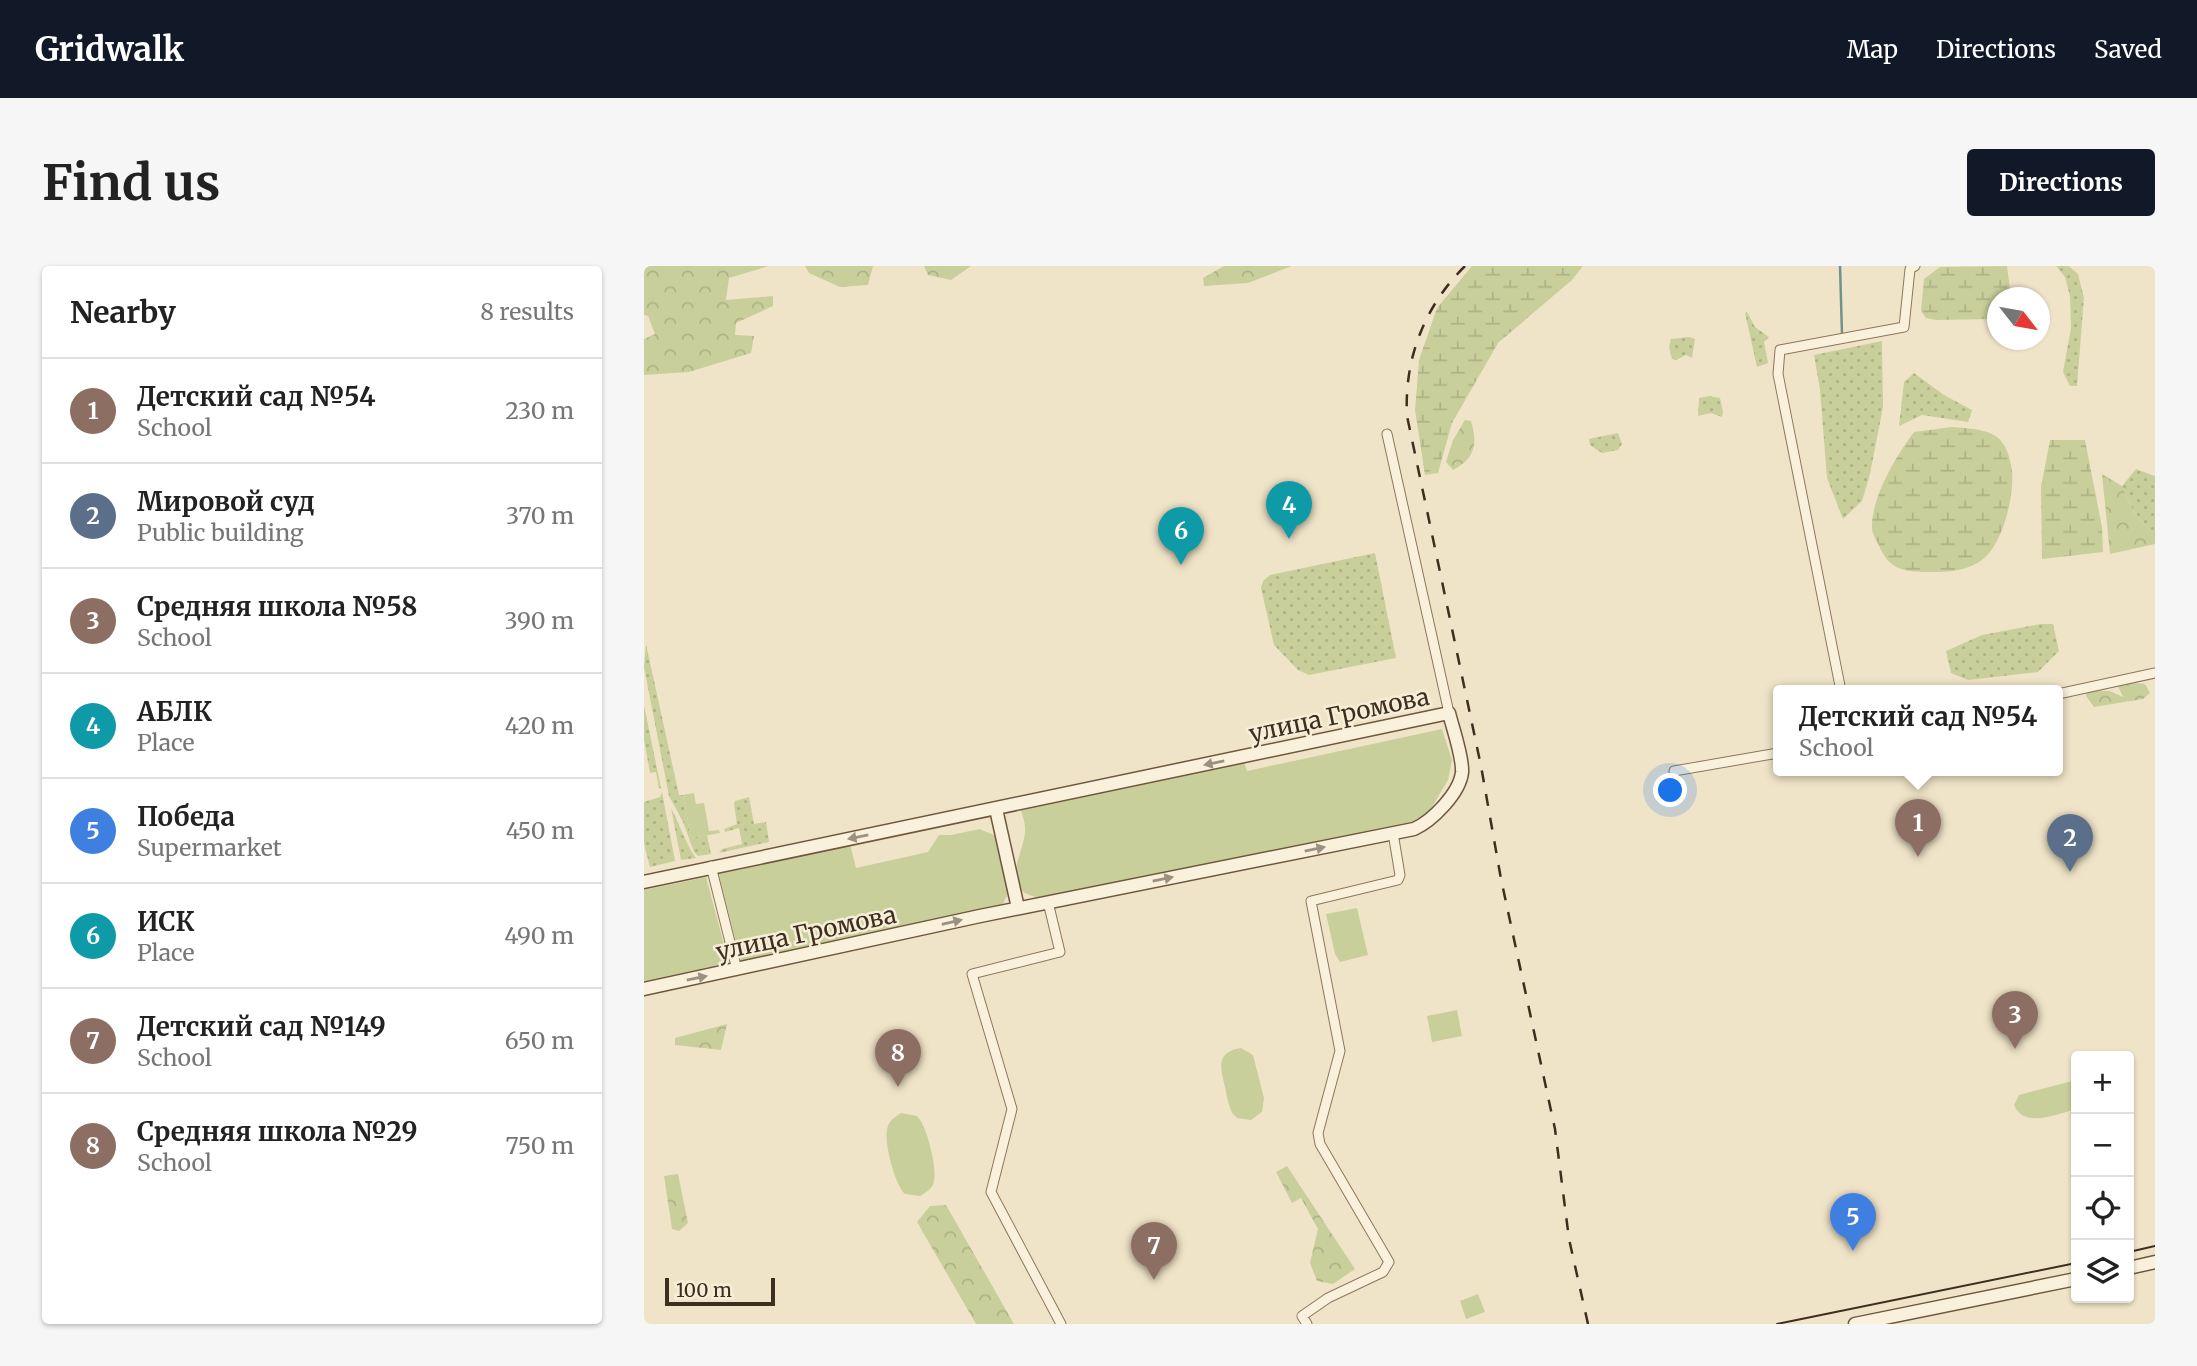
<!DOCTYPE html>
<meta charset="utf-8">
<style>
:root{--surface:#fff;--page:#f6f6f6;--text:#222;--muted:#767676;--line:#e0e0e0;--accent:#111827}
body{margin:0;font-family:Merriweather,serif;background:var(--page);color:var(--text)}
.controls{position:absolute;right:21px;bottom:21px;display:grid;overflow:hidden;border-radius:7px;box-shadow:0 2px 5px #0004}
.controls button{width:63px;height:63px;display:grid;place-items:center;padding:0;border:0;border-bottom:2px solid var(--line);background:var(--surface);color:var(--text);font:35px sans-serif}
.compass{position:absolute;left:1343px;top:21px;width:63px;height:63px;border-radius:50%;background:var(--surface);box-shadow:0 2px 5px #0004;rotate:121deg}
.scale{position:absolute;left:21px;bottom:18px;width:110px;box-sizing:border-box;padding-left:7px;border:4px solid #3d2e20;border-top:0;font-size:19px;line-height:24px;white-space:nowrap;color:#3d2e20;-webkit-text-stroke:5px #f7eed8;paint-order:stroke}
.you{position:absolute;left:1027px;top:525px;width:24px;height:24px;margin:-18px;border:5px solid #fff;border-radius:50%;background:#1a73e8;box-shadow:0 0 0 10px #1a73e833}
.badge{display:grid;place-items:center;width:46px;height:46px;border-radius:50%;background:var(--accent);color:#fff;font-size:23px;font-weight:700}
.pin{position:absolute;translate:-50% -58px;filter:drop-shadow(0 2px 4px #0008)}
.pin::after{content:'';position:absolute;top:37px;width:24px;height:21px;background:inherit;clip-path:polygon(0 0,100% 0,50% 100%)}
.popup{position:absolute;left:1129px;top:419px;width:290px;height:91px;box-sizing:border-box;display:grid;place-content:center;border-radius:7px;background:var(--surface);filter:drop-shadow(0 2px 5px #0005);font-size:23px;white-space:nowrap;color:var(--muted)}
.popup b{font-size:26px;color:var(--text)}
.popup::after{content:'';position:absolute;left:50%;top:100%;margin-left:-14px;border:14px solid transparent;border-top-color:var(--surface)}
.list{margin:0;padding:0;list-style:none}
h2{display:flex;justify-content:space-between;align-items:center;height:91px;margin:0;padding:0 28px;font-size:30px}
h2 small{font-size:23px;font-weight:400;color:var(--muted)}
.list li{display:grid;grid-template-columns:46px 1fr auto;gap:21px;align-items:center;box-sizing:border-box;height:105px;padding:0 28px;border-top:2px solid var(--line)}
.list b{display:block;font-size:26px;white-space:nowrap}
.list p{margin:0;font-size:23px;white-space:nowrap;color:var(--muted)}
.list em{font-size:23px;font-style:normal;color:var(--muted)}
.icon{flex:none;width:38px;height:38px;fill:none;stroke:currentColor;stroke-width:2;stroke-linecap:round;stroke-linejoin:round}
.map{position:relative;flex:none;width:1511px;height:1058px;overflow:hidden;border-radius:7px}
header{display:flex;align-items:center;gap:42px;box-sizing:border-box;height:98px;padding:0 35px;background:var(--accent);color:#fff}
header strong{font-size:33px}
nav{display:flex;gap:38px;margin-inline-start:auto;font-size:24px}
.intro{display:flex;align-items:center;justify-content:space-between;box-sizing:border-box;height:168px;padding:0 42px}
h1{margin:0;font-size:49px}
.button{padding:18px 32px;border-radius:7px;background:var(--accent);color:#fff;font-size:24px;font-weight:700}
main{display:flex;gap:42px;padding:0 42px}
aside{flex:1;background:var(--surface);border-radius:7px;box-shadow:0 2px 5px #0004}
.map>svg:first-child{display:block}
.grass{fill:url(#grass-dots)}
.forest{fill:url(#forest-crowns)}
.wetland{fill:url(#wetland-marsh)}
.park{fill:#c9cf9b}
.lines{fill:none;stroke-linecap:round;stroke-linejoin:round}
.stream{stroke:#6f938a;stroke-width:2.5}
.street-casing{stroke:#8d765c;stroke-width:11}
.secondary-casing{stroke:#6f573f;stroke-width:15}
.street{stroke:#faf1dc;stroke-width:9}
.secondary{stroke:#faf1dc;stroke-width:12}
.tram{stroke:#3d2e20;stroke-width:2}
.rail{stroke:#3d2e20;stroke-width:2.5;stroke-dasharray:12 12;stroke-linecap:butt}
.oneway{fill:#9c907e}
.labels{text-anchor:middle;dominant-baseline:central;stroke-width:5;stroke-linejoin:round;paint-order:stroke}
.street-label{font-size:24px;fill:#3d2e20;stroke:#f7eed8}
</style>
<header>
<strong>Gridwalk</strong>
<nav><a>Map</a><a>Directions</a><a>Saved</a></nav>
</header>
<div class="intro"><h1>Find us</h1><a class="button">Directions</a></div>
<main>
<aside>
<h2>Nearby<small>8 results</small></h2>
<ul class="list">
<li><span class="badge" style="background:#8d6e63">1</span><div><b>Детский сад №54</b><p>School</p></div><em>230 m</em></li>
<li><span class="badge" style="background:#5c6f8a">2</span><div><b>Мировой суд</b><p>Public building</p></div><em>370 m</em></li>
<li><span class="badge" style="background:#8d6e63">3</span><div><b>Средняя школа №58</b><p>School</p></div><em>390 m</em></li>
<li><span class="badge" style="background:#0f9aa8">4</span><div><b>АБЛК</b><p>Place</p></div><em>420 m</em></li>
<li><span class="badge" style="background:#3f7fe0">5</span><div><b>Победа</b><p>Supermarket</p></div><em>450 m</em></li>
<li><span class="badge" style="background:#0f9aa8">6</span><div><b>ИСК</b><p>Place</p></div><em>490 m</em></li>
<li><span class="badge" style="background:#8d6e63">7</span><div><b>Детский сад №149</b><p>School</p></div><em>650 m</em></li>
<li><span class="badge" style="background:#8d6e63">8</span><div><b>Средняя школа №29</b><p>School</p></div><em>750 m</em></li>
</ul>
</aside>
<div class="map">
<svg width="1511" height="1058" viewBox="0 0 1511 1058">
<defs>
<pattern id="grass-dots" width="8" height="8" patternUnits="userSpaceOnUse" patternTransform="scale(1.75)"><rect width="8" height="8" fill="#c9cf9b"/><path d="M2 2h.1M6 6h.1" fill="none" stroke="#aeb285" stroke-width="1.8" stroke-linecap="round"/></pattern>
<pattern id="forest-crowns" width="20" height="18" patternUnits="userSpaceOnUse" patternTransform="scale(1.75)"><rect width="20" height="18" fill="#c9cf9b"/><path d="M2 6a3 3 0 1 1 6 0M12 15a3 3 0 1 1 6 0" fill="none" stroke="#aeb285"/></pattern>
<pattern id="wetland-marsh" width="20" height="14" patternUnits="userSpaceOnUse" patternTransform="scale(1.75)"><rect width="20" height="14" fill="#c9cf9b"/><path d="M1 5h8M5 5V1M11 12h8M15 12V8" fill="none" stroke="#aeb285"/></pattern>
</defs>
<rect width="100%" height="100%" fill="#f0e4c8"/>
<path class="grass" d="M1412 0H1425L1434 8 1440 32 1433 120H1426L1419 106 1427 62 1426 30 1421 11Z
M1103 46 1111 61 1125 71 1120 76 1124 97 1113 101 1101 47Z
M1045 71 1051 73 1048 92 1042 89 1032 94 1028 93 1025 81 1027 73Z
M1238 75 1239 141 1226 208 1218 235 1199 253 1183 212 1176 124 1170 89Z
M1270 107 1300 129 1328 144 1324 156 1278 149 1255 160 1260 116Z
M1065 130 1076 132 1079 146 1078 151 1067 147 1054 150 1055 132Z
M974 167 978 178 974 184 958 187 946 179 945 173Z
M1492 203 1511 210V265H1506L1490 247 1478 220Z
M731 287 752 392 665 409 654 404 630 379 617 322 619 315 626 309Z
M1397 358H1409L1415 385 1394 406 1324 414 1307 407 1302 385 1338 369Z
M2 378 35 529H39L47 572 63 569 67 588 54 590 50 586 39 556 25 530 0 401Z
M0 439 17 522 15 523 12 506 6 507 0 474Z
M18 526 31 595 6 601 0 578V536L16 531Z
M105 531 110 558 122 556 125 576 75 587 78 583 98 578 95 562 81 566 80 563 93 558 90 538 91 535Z
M27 542C36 558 41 577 52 592L37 594Z"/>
<path class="forest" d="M0 0H125L85 12 82 34 129 30V40L92 57 91 69 110 70 107 87 45 106 0 109V73L11 68 4 50 0 49Z
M161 0H229L224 19 196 21 165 7Z
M280 0H327L307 14 284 9Z
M580 0H648L604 17 560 20 559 12Z
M821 154 827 155C834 178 831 193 809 204L802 196 809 174Z
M1458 208 1478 220 1490 247 1506 265H1511V278L1466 288Z
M1491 417 1501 418 1506 427 1499 433 1450 441 1442 430 1443 425H1466L1479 431 1474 420Z
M83 758 77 784 31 779V772Z
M643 900 711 1003 689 1018 673 1015 666 997 674 963 657 932 648 937 632 906Z
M34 908 44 957 35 965 28 963 20 910Z
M302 939 370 1058H332L273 956 286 940Z"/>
<path class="wetland" d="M828 0H939L928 14 854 77 808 157 794 207 781 209 771 144 775 94 793 42Z
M1363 0 1367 31 1353 32V50L1350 53 1292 54 1282 52 1277 45 1280 13 1296 1Z
M1308 161C1344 164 1362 164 1368 204 1371 229 1358 283 1335 296 1319 306 1302 306 1284 306 1261 306 1246 304 1236 282 1234 276 1228 269 1228 262 1227 232 1252 190 1270 166Z
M1406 174H1441L1458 261 1459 286 1398 293 1397 221Z"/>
<path class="park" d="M798 463 808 494 804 514 785 546 766 557 436 625C423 627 404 634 392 631 354 623 380 587 381 566 382 559 379 551 377 544L600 496 603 505Z
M50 527 52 538 60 537 65 565 75 564 76 567 47 572 39 529Z
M336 563 352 570 363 622V630L358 639 97 696 74 606 206 578 212 602 284 586 295 569H307Z
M62 611 85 697 0 715V624Z
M713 642 724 689 696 696 691 688 682 648Z
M813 744 818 770 788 776 783 750Z
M597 782 609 789 620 832 618 846 607 854 593 852 589 848C584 839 583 830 581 821 576 801 572 786 597 782Z
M1432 814V843C1413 848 1380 863 1370 839L1375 829Z
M257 847 273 850C283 859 295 907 289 919 286 924 281 927 276 930L261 928C251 919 240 877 243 864 244 855 250 852 257 847Z
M834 1028 841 1046 822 1053 816 1035Z"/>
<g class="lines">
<path class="stream" d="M1196 0 1198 68"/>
<defs>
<path id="street" d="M743 168 805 447
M1197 425 1134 108 1136 84 1260 61 1266 3 1271 0
M1414 428 1511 407
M1030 505 1134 487
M67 600 93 704
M404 636 416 686 328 708 368 843 347 926 417 1058
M663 1058 658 1050 684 1032 739 1006 745 996 676 878 674 867 696 785 667 635 754 614 756 609 749 567"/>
<path id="secondary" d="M352 543 374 642
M0 616 805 447C809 463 819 491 818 506 816 527 788 555 770 563L336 650 0 723
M1485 1002 1511 996
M1211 1058 1432 1013"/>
</defs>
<use href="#street" class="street-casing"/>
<use href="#secondary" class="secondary-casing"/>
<use href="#street" class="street"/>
<use href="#secondary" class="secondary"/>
<path class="tram" d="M1485 986 1511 980
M1133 1058 1432 997"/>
<path class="rail" d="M821 0C780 41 760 93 763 150L837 500 857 613 911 863 925 973 944 1058"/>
</g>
<defs><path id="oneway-solid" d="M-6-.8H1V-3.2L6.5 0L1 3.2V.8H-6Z" transform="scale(1.75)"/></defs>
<g class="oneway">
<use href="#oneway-solid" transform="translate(570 497) rotate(168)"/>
<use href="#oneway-solid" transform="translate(214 571) rotate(169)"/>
<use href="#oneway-solid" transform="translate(671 583) rotate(-11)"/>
<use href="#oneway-solid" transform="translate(519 613) rotate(-11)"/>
<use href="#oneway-solid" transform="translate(308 656) rotate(-13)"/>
<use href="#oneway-solid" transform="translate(53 712) rotate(-12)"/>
</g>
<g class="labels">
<g class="street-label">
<text transform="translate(695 449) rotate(-12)">улица Громова</text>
<text transform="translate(162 667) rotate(-12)">улица Громова</text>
</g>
</g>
</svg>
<div class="controls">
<button>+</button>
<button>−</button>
<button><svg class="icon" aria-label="locate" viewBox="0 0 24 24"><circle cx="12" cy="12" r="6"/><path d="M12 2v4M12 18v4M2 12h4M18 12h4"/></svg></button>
<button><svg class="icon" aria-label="layers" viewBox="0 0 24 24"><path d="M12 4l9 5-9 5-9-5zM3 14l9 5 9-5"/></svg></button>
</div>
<svg class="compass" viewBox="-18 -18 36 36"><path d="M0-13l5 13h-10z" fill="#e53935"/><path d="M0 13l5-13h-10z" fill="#767676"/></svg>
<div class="scale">100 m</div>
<div class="you"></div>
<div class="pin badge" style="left:1274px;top:591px;background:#8d6e63">1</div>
<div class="popup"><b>Детский сад №54</b>School</div>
<div class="pin badge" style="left:1426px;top:606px;background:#5c6f8a">2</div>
<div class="pin badge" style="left:1371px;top:783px;background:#8d6e63">3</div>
<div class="pin badge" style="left:645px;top:273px;background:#0f9aa8">4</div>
<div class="pin badge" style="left:1209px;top:985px;background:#3f7fe0">5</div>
<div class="pin badge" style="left:537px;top:299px;background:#0f9aa8">6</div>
<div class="pin badge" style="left:510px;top:1014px;background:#8d6e63">7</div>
<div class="pin badge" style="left:254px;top:821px;background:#8d6e63">8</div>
</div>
</main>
